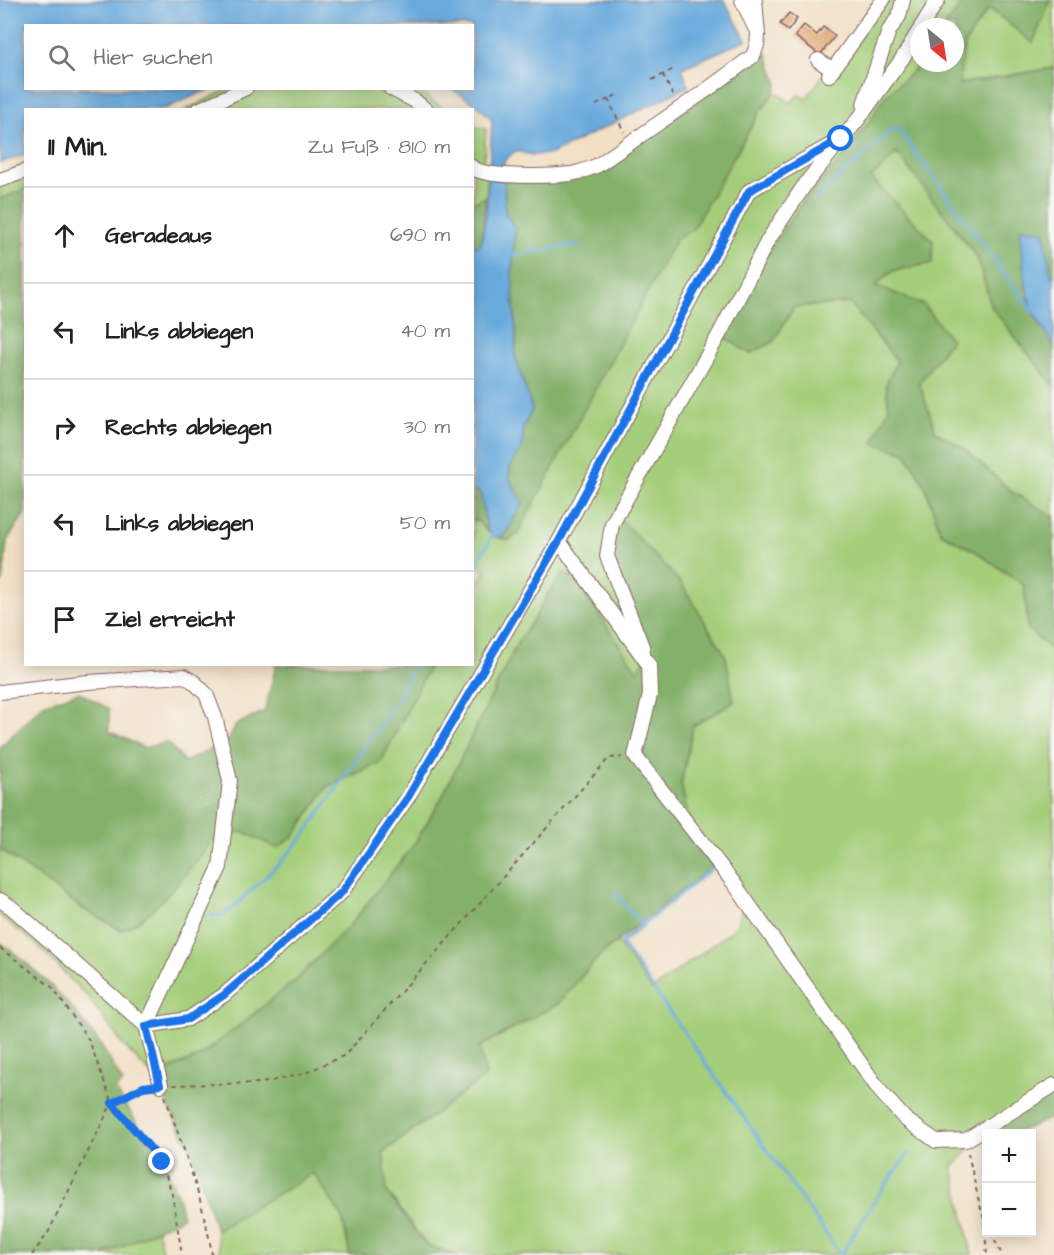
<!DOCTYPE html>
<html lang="de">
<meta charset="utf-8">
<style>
:root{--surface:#fff;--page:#f6f6f6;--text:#222;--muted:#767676;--line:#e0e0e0}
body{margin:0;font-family:"Architects Daughter",sans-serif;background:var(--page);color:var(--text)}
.controls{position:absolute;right:18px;bottom:18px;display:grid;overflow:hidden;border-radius:0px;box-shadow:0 3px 15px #0003}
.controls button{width:54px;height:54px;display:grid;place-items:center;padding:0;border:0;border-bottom:2px solid var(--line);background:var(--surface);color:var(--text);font:30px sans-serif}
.compass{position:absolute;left:910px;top:18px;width:54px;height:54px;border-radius:50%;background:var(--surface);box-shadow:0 3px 15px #0003;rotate:150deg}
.stop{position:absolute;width:18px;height:18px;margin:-14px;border:4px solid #1a73e8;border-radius:50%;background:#fff}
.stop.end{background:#1a73e8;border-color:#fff;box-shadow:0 2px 6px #0008}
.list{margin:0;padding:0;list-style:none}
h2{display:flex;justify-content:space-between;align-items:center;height:78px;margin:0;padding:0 24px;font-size:26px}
h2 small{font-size:20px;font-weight:400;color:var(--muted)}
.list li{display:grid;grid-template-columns:39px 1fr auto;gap:18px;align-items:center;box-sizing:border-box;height:96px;padding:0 24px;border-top:2px solid var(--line)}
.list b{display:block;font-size:22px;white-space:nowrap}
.list em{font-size:20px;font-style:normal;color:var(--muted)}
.icon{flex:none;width:33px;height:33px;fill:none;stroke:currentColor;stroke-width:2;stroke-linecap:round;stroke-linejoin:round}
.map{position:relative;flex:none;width:1054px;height:1255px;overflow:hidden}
.search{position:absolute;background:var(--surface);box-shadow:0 3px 15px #0003;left:24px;top:24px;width:450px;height:66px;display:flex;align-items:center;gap:15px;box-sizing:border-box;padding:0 21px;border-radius:0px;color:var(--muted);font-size:22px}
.panel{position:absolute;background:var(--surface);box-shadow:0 3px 15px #0003;left:24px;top:108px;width:450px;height:558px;border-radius:0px}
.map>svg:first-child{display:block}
.green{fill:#a5ce7a;stroke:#787652;stroke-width:1.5}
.forest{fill:#84b16a;stroke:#67684a;stroke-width:1.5}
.water{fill:#69aadd;stroke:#5a6484;stroke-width:1.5}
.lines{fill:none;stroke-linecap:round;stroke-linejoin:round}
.stream{stroke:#69aadd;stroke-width:3}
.building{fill:#df9e68}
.minor-casing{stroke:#856261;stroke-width:16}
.path{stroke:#856261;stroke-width:2;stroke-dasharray:4.5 4.5;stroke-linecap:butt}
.minor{stroke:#fff;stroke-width:14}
.route{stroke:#1a73e8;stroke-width:8}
</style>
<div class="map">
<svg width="1054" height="1255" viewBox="0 0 1054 1255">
<rect width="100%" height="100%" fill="#f6f6f2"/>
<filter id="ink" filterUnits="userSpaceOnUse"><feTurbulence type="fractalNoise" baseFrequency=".0167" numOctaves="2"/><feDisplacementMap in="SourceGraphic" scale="12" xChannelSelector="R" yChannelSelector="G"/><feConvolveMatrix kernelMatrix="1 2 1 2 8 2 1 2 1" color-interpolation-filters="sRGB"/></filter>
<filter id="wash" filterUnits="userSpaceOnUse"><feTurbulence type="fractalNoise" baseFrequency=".008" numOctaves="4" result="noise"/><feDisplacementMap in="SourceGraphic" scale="24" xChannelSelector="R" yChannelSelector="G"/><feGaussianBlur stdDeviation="1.35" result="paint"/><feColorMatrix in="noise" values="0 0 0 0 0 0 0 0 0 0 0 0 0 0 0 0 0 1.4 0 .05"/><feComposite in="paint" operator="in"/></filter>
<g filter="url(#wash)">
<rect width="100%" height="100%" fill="#f2dfc5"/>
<path class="green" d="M877 0H964L945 27H919L920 63C907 82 882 92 874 115L848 152 806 198 773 342 794 307 850 303 897 361 886 384 889 407 906 453 925 486 941 533 975 551 1024 585 1028 629 1054 652V1091L981 1136 953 1167 972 1255H457L426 1245 387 1191 383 1153 486 1076 479 1047 558 1004 600 955 617 942 652 990 735 928 743 907 693 838 681 784 693 726 734 701 632 607 649 653 637 672 575 578 549 591 534 621 519 640 439 803 413 846 351 924 297 979 235 1029 198 1057 153 1076 123 1045 88 997 36 944 0 916V849L82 908 121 930 175 887 217 835 243 832 293 838 327 787 381 762 430 665 472 664 473 592 486 571 473 562V521L475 518C485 530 493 538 509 540L676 239 692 230 759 113 775 92 791 103 798 95 806 99Z
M1050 0H1054V68L958 84 965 43 989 7 1033 43Z
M231 88 416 89 444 109 185 110Z
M473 127 486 129 484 162 488 167 486 197 473 203Z
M897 152 977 257 992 308 1054 386V517L1012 492 965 449 936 432 919 383 924 305 875 286 893 271 932 263 896 204 871 178Z
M25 165V189L0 199V174Z
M313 1173 342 1216 350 1255H220L216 1230Z
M155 1220 163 1255H82Z"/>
<path class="forest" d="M964 0H1050L1033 43 989 8 965 43 959 84 1054 68V278L1051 274 1044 231 1020 228 1025 282 1032 311 1054 346V386L992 308 977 257 897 153 871 178 933 241 932 263 893 271 875 285 924 305 951 340 919 383 936 432 965 449 1012 492 1054 517V652L1028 629 1024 585 975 551 941 533 925 486 906 453 873 443 889 407 886 384 897 361 850 303 794 307 773 342 750 354 722 336 773 244 806 198 848 152 874 115C882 92 907 82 920 63H955V27H945Z
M767 53 778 84 775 92 759 113 692 230 676 239 517 535 509 540 499 538 506 533 523 502 509 479 510 466 523 445V428L532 409 515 356 516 336 512 274 515 229 505 212 504 179 578 178 685 110Z
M25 189V513L7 541 3 581 0 584V199Z
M486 197 481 244 473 247V203Z
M473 489 480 492 488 532 475 519 473 521Z
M619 518 681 583 726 656 734 702 693 726 681 784 693 838 713 866 600 955 558 1004 479 1047 486 1076 383 1152 387 1192 426 1245 457 1255H350L342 1216 313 1173 216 1230 192 1152 153 1076 198 1057 235 1029 297 979 351 924 413 846 439 803 519 640C536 619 546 594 564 573L574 578 637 671 649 653 610 555Z
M276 665H430L381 762 327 787 292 838 277 848 243 832 217 835C195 862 153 920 121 930L82 908 0 849V747L44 704 79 692 109 709V731L144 748 167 742 185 762 229 740 236 725 265 711Z
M0 942C36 969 68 1000 94 1036 105 1051 114 1068 123 1083L115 1089 139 1126 162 1156 179 1200 183 1217 104 1255H0Z
M1054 1091V1117L1015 1133 986 1134V1137L981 1136Z"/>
<path class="water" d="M0 0H448L455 3 461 0H724L746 40 682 68 689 86 551 154 532 155 515 151 504 161 505 212 515 228 512 274 516 336 515 356 532 409 523 428V445L510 466 509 479 523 502 506 533 499 538 488 532 480 493 472 489 473 247 481 244 486 213 492 121C482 107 467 98 452 89L472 88V26H26V88L210 89 164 109 26 110 25 155 0 163Z
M1020 228 1044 231 1051 274 1054 278V346L1032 311 1025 282Z"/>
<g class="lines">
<path class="stream" d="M816 198 896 126 1032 311
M513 255 580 244
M472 570 494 533
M710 870 621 943 841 1255
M615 892 642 926
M210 915H223L235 906 279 864 303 837 389 712 415 664
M841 1255 874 1201 909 1153"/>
</g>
<g id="blocks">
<path class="building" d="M789 13 797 19 788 31 780 24Z
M804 25 817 35 823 27 835 36 820 55 795 36Z"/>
</g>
</g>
<g filter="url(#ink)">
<use href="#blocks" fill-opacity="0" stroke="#856261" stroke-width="1.5"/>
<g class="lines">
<defs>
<path id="minor" d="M742 0 755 28
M921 27 938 0
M818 60 833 70
M829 75 883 0
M390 88 415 101 426 110
M864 104 889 31 899 16 903 0
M198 110 246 88
M472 167C484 179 553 176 571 174 581 172 589 169 598 165L708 89 753 56 757 45 758 35 755 0
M0 180 26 171
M559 541 649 665 650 695 635 756 733 882 880 1091 905 1119 936 1141 966 1140 1054 1085
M643 649 607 556 612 524 720 333 768 240 806 183 860 117 902 59 919 31
M0 692 88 682 184 676 194 682 206 694 215 717 230 781 220 867 146 1026 161 1085
M0 900 11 907 146 1026 188 1019 224 995 342 892 408 797 559 541 749 191 841 139"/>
</defs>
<use href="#minor" class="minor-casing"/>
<path class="path" d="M663 75 675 99
M652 80 674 69
M608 99 624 132
M596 105 619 94
M0 948 52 987 89 1040 112 1103 162 1163 172 1194 182 1255
M173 1085 262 1083 303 1074 345 1055 609 758 622 757
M165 1096C183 1148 204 1201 212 1255
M968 1153 979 1202 986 1225
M984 1222 987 1255
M991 1232 1002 1255
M32 1255 48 1233 112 1103 143 1087H149"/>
<use href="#minor" class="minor"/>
</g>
</g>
<g class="lines" filter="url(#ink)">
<path class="route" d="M162 1162 112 1103 143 1087 160 1085 146 1026 188 1019 224 995 342 892 408 797 559 541 749 191 841 139"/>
</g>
</svg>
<div class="controls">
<button>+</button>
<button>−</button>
</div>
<svg class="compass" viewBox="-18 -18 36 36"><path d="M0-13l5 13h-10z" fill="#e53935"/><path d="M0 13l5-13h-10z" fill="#767676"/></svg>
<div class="stop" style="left:841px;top:139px"></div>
<div class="stop end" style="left:162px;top:1162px"></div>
<div class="search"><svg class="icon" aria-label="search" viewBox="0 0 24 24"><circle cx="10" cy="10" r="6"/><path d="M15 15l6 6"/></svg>Hier suchen</div>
<section class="panel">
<h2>11 Min.<small>Zu Fuß · 810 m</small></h2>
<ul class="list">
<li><svg class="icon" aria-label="ahead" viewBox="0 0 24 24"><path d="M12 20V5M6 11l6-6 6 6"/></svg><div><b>Geradeaus</b></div><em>690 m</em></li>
<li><svg class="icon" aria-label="left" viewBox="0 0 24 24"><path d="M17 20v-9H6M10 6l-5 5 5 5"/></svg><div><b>Links abbiegen</b></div><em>40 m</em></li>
<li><svg class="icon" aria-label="right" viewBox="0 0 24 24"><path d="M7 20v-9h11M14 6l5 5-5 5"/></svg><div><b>Rechts abbiegen</b></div><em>30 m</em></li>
<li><svg class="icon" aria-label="left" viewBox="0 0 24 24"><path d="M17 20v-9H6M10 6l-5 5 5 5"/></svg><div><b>Links abbiegen</b></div><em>50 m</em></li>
<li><svg class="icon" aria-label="arrive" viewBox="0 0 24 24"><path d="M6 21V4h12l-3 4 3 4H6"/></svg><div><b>Ziel erreicht</b></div></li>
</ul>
</section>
</div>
